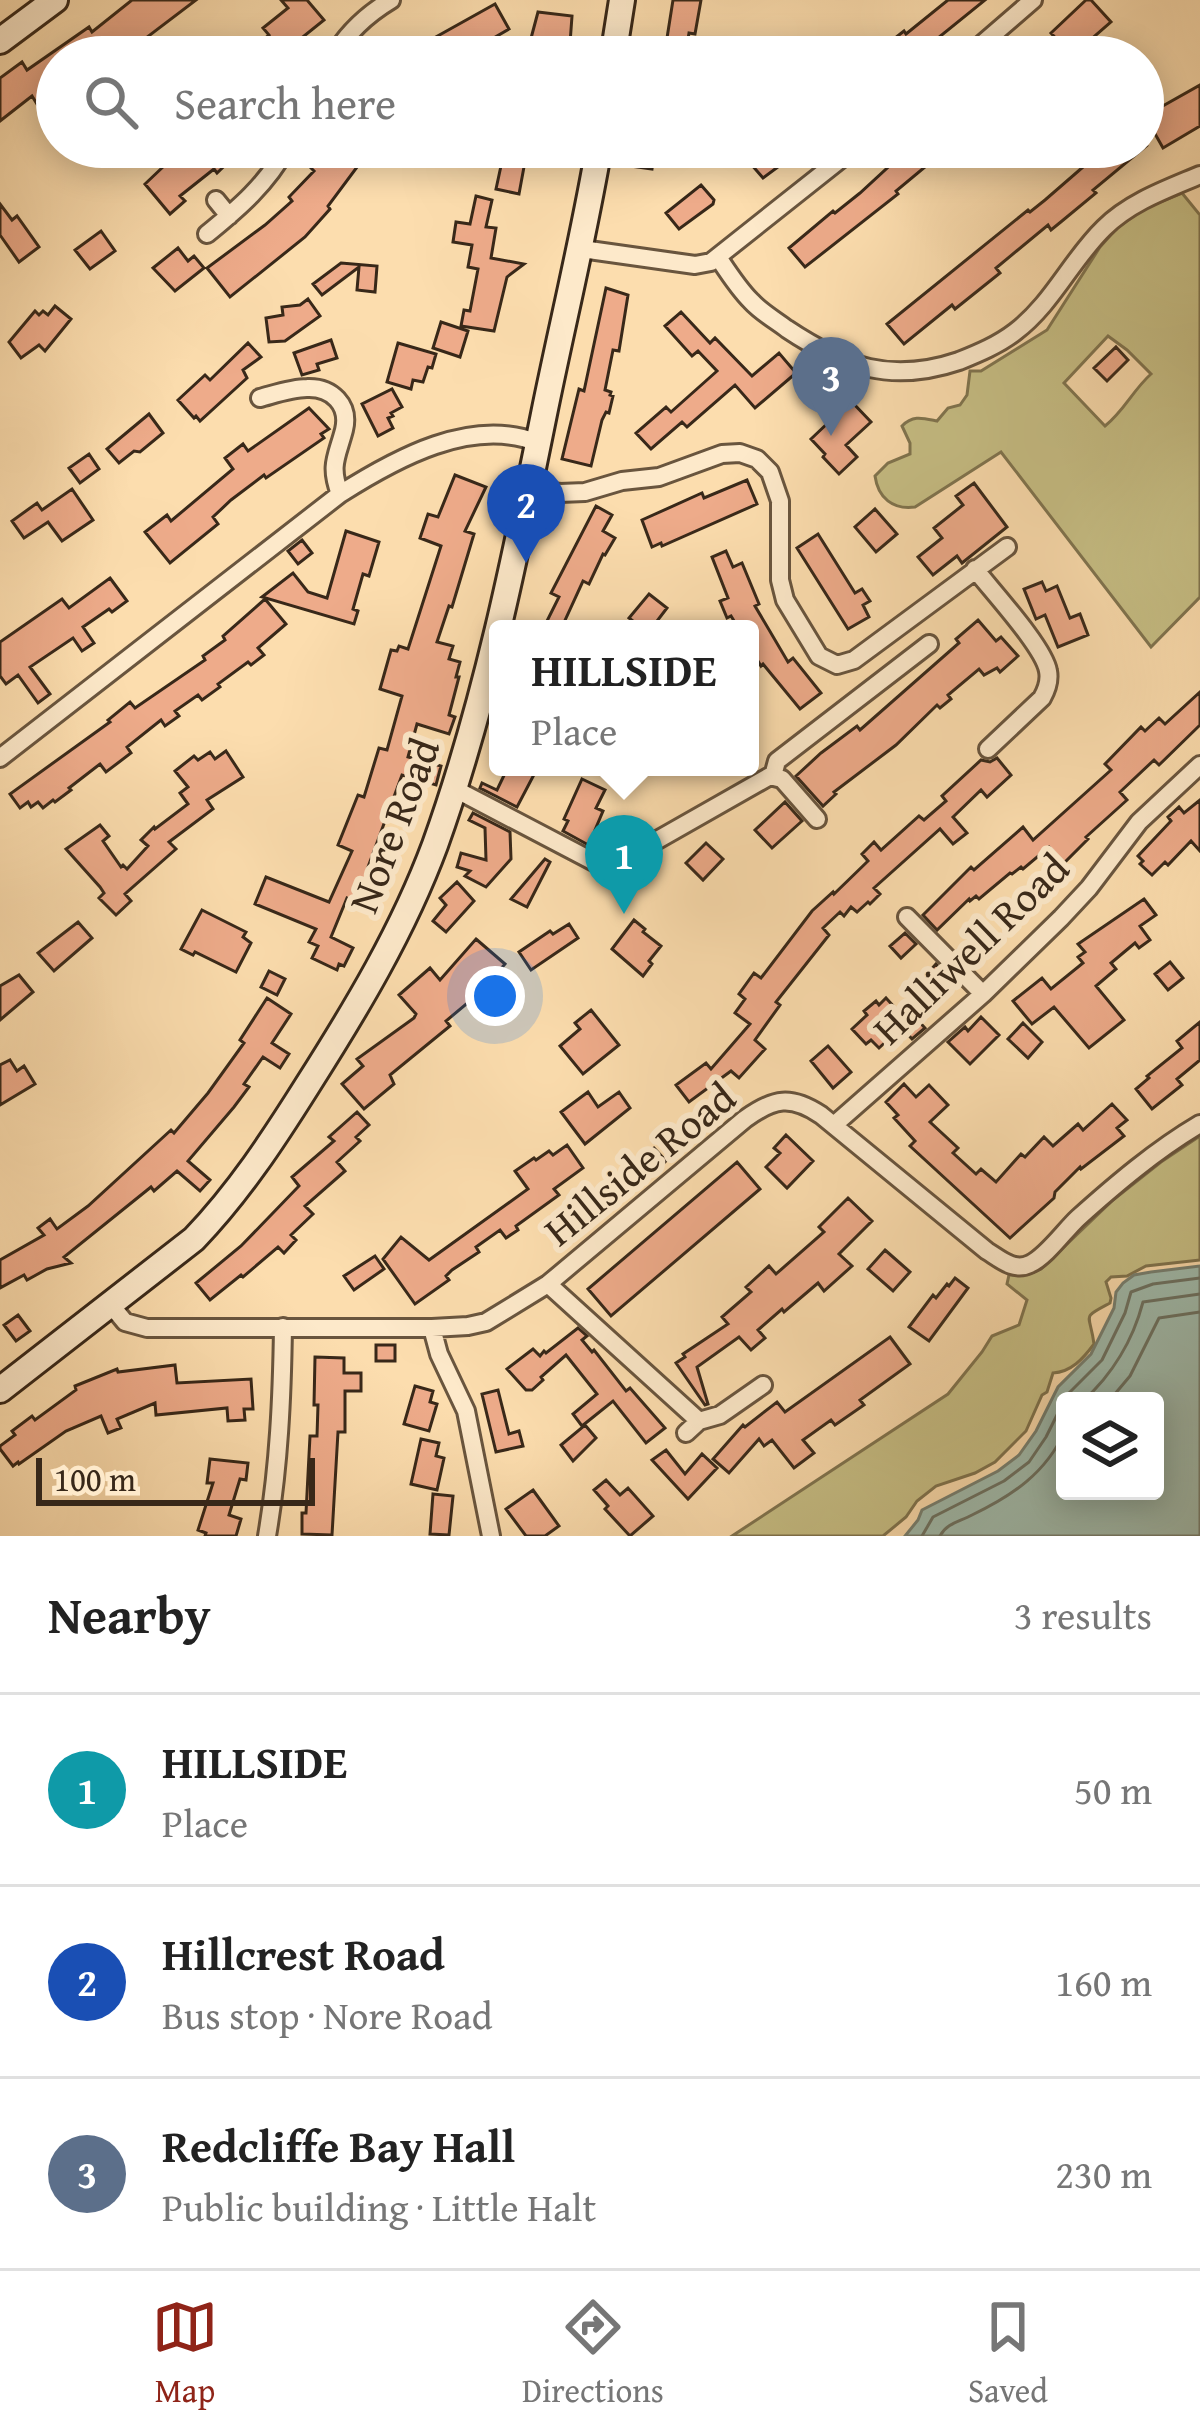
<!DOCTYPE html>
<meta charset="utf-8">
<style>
:root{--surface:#fff;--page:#f2f2f2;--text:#222;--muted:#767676;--line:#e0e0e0;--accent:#8f2418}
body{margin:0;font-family:"Gentium Book Plus",serif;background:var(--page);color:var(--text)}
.controls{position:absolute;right:36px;bottom:36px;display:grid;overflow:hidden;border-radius:12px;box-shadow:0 6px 30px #0003}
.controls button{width:108px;height:108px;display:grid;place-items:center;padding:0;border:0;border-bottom:3px solid var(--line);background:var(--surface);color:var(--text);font:60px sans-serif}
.scale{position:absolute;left:36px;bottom:30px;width:279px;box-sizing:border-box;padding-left:12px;border:6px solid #382819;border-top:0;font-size:33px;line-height:42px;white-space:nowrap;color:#382819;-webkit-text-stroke:9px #fde9ca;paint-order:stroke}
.you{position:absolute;left:495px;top:996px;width:42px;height:42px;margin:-30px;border:9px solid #fff;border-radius:50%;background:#1a73e8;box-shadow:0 0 0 18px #1a73e833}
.badge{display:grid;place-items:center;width:78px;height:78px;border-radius:50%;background:var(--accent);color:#fff;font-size:39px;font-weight:700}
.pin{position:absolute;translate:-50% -99px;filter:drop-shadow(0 3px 6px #0008)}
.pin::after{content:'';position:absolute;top:63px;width:42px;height:36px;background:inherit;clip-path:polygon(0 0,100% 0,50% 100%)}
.popup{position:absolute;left:489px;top:620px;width:270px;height:156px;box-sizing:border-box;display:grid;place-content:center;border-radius:12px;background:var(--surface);filter:drop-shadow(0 3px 9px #0005);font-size:39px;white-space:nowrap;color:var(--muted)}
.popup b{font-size:45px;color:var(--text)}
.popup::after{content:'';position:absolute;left:50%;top:100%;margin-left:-24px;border:24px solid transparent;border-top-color:var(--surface)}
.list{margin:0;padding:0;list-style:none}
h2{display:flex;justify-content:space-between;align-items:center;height:156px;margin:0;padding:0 48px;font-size:51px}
h2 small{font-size:39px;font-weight:400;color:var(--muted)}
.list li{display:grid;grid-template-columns:78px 1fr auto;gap:36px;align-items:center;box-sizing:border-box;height:192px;padding:0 48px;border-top:3px solid var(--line)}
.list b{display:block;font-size:45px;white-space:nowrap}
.list p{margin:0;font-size:39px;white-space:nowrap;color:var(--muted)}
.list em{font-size:39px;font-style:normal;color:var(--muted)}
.icon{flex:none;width:66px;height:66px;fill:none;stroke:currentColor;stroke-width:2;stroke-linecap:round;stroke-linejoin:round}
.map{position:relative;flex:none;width:1200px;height:1536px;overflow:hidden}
.search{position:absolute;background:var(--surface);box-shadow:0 6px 30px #0003;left:36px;right:36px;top:36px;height:132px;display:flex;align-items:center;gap:30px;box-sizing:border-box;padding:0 42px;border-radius:66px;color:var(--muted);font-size:45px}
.sheet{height:732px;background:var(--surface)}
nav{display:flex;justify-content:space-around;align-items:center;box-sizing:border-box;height:168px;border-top:3px solid var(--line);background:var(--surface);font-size:33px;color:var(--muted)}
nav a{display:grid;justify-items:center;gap:6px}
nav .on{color:var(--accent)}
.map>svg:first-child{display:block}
.green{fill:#c7bf85;stroke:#80744f;stroke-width:3;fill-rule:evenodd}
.water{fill:#9fbbad;stroke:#768072;stroke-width:3;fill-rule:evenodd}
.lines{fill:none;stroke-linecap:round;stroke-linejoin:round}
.shore{stroke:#6c7263;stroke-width:3}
.building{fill:#eeab8a;stroke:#382819;stroke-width:3}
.street-casing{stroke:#69553e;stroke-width:22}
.secondary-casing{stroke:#382819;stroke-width:30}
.street{stroke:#fde9ca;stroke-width:16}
.secondary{stroke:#fde9ca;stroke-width:24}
.labels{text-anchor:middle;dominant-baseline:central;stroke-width:12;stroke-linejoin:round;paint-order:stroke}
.street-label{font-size:42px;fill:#382819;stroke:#fde9ca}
</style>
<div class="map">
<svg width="1200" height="1536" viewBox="0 0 1200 1536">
<rect width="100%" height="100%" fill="#fcddae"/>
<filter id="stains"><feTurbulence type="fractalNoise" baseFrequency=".00167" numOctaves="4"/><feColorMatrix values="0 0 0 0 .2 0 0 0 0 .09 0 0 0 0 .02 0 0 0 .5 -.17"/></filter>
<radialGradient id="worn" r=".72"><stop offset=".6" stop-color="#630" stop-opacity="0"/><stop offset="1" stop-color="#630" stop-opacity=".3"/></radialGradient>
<path class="green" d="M1182 193 1200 215V597L1151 647 1001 452 915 507C893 510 878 498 875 476L888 463 910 454V443L902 426C913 415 922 418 937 421L948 408 960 405 967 395 970 371H981L1047 330 1100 247 1117 228 1143 209ZM1108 336 1127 350 1151 374C1133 390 1124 411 1105 426L1064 383Z
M1200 1136V1260L1146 1266 1127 1276 1111 1277 1106 1282 1111 1298 1110 1303C1080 1319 1090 1312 1094 1344 1083 1359 1071 1372 1053 1373L1047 1392 1042 1395 1026 1431 995 1462 975 1473 936 1486 917 1501 906 1517 883 1536H732L948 1394 982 1352 992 1336 1019 1325 1027 1300 1007 1284 1009 1275 1029 1274 1041 1269 1113 1200 1161 1162Z"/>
<path class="water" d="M1200 1266V1536H905L918 1520 922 1510 998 1471 1019 1455 1036 1431 1058 1387 1091 1354 1114 1308 1116 1292 1123 1283 1134 1275 1151 1272ZM1065 1401H1155V1491H1065Z"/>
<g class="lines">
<path class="shore" d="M1083 1401C1112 1375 1133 1340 1143 1302L1200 1294
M1109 1401 1130 1376 1159 1318 1200 1312
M922 1536 933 1517 1004 1481 1029 1462 1046 1437 1067 1395 1102 1360 1125 1313 1131 1292 1153 1284 1200 1278
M940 1536C947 1523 959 1522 972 1515 1012 1496 1046 1473 1065 1431"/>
</g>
<path class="building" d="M132 0H196L125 54 122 50 115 55 109 48 96 57H57V89L37 104 32 96 0 121V78L22 62 27 70 89 27 92 32Z
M281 0H307L324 20 299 40 304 47 292 57H243L269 35 263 28 288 8Z
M673 0H701L695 34 689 33 685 57H664Z
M948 0H985L922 51 918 49 908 57H871L904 31 906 34Z
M1086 0H1091L1111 22 1072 56 1051 33Z
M495 4 509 29 473 50 458 57H400Z
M538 12 572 16 569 57H526Z
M1200 85V126L1163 148 1145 116Z
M184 147H244L217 173 214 169 180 196 185 201 170 214 145 184Z
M326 147H372L328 206 330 209 305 237 230 297 207 268 265 225 292 201 289 197 314 171 310 167Z
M632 147H655L652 169 630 166Z
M769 147H805L763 178 750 163Z
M910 147H949L896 191 898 194 805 267 789 248 833 211 835 213 860 193Z
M1106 147H1145L1093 190 1096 193 1062 221 1051 230 1048 225 996 268 1000 273 955 309 952 305 904 344 887 324 1028 210 1030 212 1045 200Z
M504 152 526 156 519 194 496 189Z
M701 185 714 200 713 204 679 229 666 213Z
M476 196 492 200 486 227 496 228 491 258 524 264 507 277 494 331 461 326 464 310 470 311 478 269 468 267 472 245 453 242 456 222 470 224Z
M0 204 12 220 17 216 39 247 19 262 0 235Z
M101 231 115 251 90 269 75 250Z
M178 248 188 261 194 256 204 268 175 291 153 268Z
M341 263 377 266 375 292 357 290 359 267 322 295 313 284Z
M606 288 628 295 619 351 613 350 605 390 611 392 610 395 613 396 609 413 606 412 602 420 591 466 562 459 579 389 584 391Z
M308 299 320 316 285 341 269 342 266 318 283 315 282 307 300 305Z
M55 306 71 319 45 351 39 345 21 358 9 342 35 311 39 315 43 311 48 315Z
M681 312 710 343 715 338 752 376 779 353 796 373 755 408 735 385 687 427 682 422 651 449 636 433 666 407 671 412 717 371 698 351 692 356 665 326Z
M441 322 468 331 460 357 433 348Z
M331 340 337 358 317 364 319 370 302 375 294 353Z
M248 343 261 357 243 370 247 378 200 421 196 416 194 418 178 400 205 375 210 380Z
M398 343 436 354 432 368 428 367 423 382 413 380 411 389 387 382Z
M1116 347 1128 360 1107 381 1094 368Z
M392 389 402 407 391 413 393 416 388 418 393 428 378 436 362 404Z
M851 401 871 422 846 445 857 457 839 474 823 457 825 454 811 439Z
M309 408 329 429 321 434 324 438 266 478 264 475 231 500 213 517 218 524 170 563 145 532 167 515 171 521 233 469 225 458 243 444 248 451Z
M149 414 163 433 140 452 134 451 119 463 107 449Z
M89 454 99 469 80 483 69 468Z
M455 475 486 487 465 531 474 534 452 607 449 606 437 642 453 646 449 659 460 662 456 677H459L449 715 455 717 449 734 417 724 408 757 441 766 436 785 402 775 368 867 372 869 365 890 358 903 347 898 331 937 353 948 344 966 339 964 337 970 312 958 318 946 309 942 316 929 255 904 266 877 329 902 352 851 338 845 358 795 364 797 379 748 387 750 402 696 380 689 391 650 397 651 399 646 408 649 441 546 420 538 428 514 438 517Z
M747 480 757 504 662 546 661 543 652 547 642 520 702 493 704 498Z
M974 483 1007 527 962 563 957 556 933 575 918 557 942 538 934 528 963 505 956 496Z
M72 489 93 520 62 541 48 522 24 538 12 521 37 503 42 510Z
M596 506 612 515 603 531 615 538 605 555 603 554 589 584 583 581 561 629H543L559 597 551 593Z
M875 509 897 534 876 552 855 527Z
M346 531 379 542 369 576 363 574 353 609 358 611 354 624 262 597 293 573 308 592 327 598Z
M818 534 855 593 862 589 870 601 863 605 869 617 848 629 797 548Z
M302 540 312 553 298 564 288 551Z
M726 551 733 567 742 563 759 604 755 606 788 662 793 658 821 693 800 709 763 664 761 666 750 648V629H739L731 616 727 618 720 601 728 598 712 557Z
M110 578 127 601 112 612 109 609 83 627 94 643 82 651 73 638 30 667 50 694 38 703 18 675 6 684 0 676V642L62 599 69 608Z
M1042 582 1046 591 1057 586 1070 618 1080 614 1088 635 1058 647 1045 615 1036 619 1024 589Z
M649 594 667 608 651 629H643L629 618Z
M265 599 286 624 258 648 264 655 251 665 248 662 218 684 220 687 202 700 198 695 175 711 179 716 165 726 161 720 127 747 131 753 106 772 100 764 69 788 71 790 55 802 53 800 43 808 38 802 31 807 28 802 20 808 10 794 110 722 108 720 130 702 135 708 205 660 203 656 225 640 223 636Z
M978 620 996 641 1001 637 1018 656 1000 672 997 668 984 675 979 669 948 695 951 699 940 708 937 705 896 745 834 792 836 794 823 806 796 776 821 753 857 726 860 730 959 643 956 639Z
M1200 692V725L1159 765 1154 760 1120 792 1127 800 1086 837 1088 839 1064 863 1049 847 1023 869 1021 867 1012 874 1010 873 979 899 976 896 970 901 969 899 937 930 923 915 971 867 974 870 1023 827 1033 840 1111 770 1105 764 1141 727 1145 731 1159 718 1165 724Z
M226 751 243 777 207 800 213 809 169 842 176 849 125 894 131 901 116 915 99 898 104 893 100 887 66 849 100 825 109 836 103 841 121 867 123 865 127 869 148 846 141 840 154 827 155 829 188 804 180 793 188 787 175 771 194 756 198 760 210 752 215 759Z
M997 758 1011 775 987 797 981 790 953 817 967 833 953 844 940 829 874 888 880 894 870 904 868 902 857 912 851 907 844 916 840 912 823 928 829 935 776 1002 780 1005 755 1040 765 1049 739 1078 731 1071 689 1102 676 1085 706 1063 711 1069 750 1024 735 1013 745 999 739 994 754 973 761 978 812 911 833 892 834 894 868 861 862 854 874 842 881 850 919 816 924 820 946 801 942 796 981 760 990 762Z
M508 767H538L517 807 480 788 482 783 497 790Z
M582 779 605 790 596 808 603 811 595 830 599 832 592 847 563 831 568 821 564 819Z
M1200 800V851L1191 841 1168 865 1165 862 1152 875 1140 864 1143 861 1138 856 1171 821 1168 817 1179 807 1184 813Z
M785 802 802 821 772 848 755 830Z
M473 813 510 832 511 859 486 887 465 876 470 871 457 867 461 853 486 860 485 828 469 820Z
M706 843 723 859 703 880 686 863Z
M545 859 550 862 527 907 511 899Z
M457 882 474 901 446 932 433 921 446 905 440 898Z
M1144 899 1156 915 1140 926 1150 940 1139 948 1135 943 1111 963 1116 969 1096 986 1124 1020 1089 1048 1054 1007 1032 1024 1013 1001 1042 978 1051 989 1083 963 1078 957 1085 952 1078 944Z
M202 910 246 932 243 937 251 943 236 972 195 952 193 955 181 949Z
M634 920 645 929 643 932 661 946 649 961 652 964 643 976 612 949Z
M78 922 92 938 54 971 38 953Z
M569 924 578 938 531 970 519 952 550 931 553 934Z
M905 933 916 944 901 958 890 946Z
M476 939 505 964 473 1002 471 1000 446 1021 450 1026 390 1075 394 1084 364 1109 342 1084 363 1066 357 1059 414 1018 416 1014 399 995 430 968 440 980Z
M1170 962 1183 978 1168 990 1155 974Z
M936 964 948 977 946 979 949 983 930 1002 916 988 930 975 928 973Z
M269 971 285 979 277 995 261 987Z
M19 975 33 992 0 1020V986Z
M267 998 291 1014 272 1043 289 1054 280 1068 263 1057 244 1084 249 1087 234 1107 188 1161 210 1180 200 1191 177 1171 154 1191 151 1187 64 1257 71 1263 47 1269 27 1280 24 1275 0 1288V1260L44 1235 38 1228 50 1219 57 1229 88 1206 171 1130 174 1133 208 1093 244 1043 240 1040Z
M886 998 908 1022 914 1016 925 1028 912 1039 902 1028 904 1025 879 1048 871 1040 866 1044 852 1029 867 1015 864 1011 876 1001 879 1005Z
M591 1010 619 1045 583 1074 560 1046 580 1029 575 1023Z
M981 1017 999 1035 970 1064 948 1042 965 1027 968 1031Z
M1200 1022V1060L1177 1079 1182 1085 1152 1109 1136 1089 1149 1078 1147 1076 1182 1048 1177 1041Z
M1023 1023 1042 1042 1028 1058 1008 1039Z
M828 1046 851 1072 833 1088 811 1061Z
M10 1060 17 1071 24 1066 35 1084 0 1105V1065Z
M904 1084 916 1097 929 1085 948 1105 930 1122 958 1148 953 1153 976 1174 981 1169 996 1182 1021 1154 1025 1157 1044 1137 1053 1146 1078 1124 1083 1130 1112 1104 1127 1120 1117 1128 1124 1136 1081 1169 1080 1167 1055 1192 1054 1198 1010 1238 910 1146 915 1141 894 1118 898 1115 886 1102Z
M588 1092 598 1107 619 1092 630 1108 585 1144 561 1112Z
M357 1112 369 1125 356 1137 360 1141 337 1162 345 1171 305 1206 313 1214 291 1235 296 1240 284 1253 278 1247 243 1277 241 1275 210 1300 196 1283 241 1246 299 1186 292 1177 334 1141 329 1137Z
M786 1135 813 1161 787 1188 766 1167 780 1153 774 1148Z
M567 1145 583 1168 554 1189 559 1195 516 1226 518 1230 506 1238 500 1230 476 1247 479 1252 452 1270 446 1276 449 1280 415 1304 383 1259 401 1237 429 1260 528 1189 515 1171 534 1158 536 1160 549 1151 553 1155Z
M654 1148 666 1161 654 1172 642 1159Z
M737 1162 760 1189 611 1316 588 1289Z
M848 1198 872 1221 839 1254 852 1266 824 1291 818 1283 784 1312 782 1309 758 1330 765 1338 751 1350 739 1337 697 1367 708 1404 705 1405 676 1363 685 1357 683 1354 728 1324 722 1317 751 1292 746 1287 769 1266 776 1274 824 1232 819 1227Z
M885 1250 910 1272 893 1291 868 1269Z
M375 1256 384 1269 354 1290 344 1276Z
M955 1278 968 1288 929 1341 909 1327 933 1295 936 1298 947 1284 949 1286Z
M18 1315 30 1331 16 1341 4 1325Z
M578 1328 587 1336 582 1340 592 1352 594 1350 626 1391 630 1388 665 1428 646 1443 613 1401 582 1426 573 1414 597 1394 566 1355 541 1377 543 1380 532 1390H526L507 1369 533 1349 540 1356 544 1351 546 1353Z
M890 1337 910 1364 860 1400 864 1405 835 1425 831 1420 803 1440 814 1453 794 1468 772 1440 764 1446 759 1439 729 1473 713 1459 743 1425 745 1427 777 1402 785 1412Z
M376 1345H395V1361H376Z
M315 1357 344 1358V1373H361V1391H345V1432H338L332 1535 302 1534V1513H306L310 1436H317L318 1405H314Z
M175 1365 177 1383 251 1379 253 1409H244L245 1420 228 1421 227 1408 156 1415 155 1403 117 1419 121 1428 108 1433 101 1416 66 1431 19 1464 18 1462 13 1466 0 1449V1446L15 1435 12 1431 32 1416 35 1420 76 1390 75 1386 117 1369 118 1372Z
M415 1386 433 1391 430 1402 437 1404 429 1431 404 1424Z
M498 1390 509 1434 519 1431 523 1446 496 1452 482 1394Z
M585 1425 596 1438 573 1461 561 1445Z
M421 1439 439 1443 436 1456 444 1458 437 1490 411 1484Z
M666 1450 685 1474 702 1454 717 1468 688 1499 652 1460Z
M210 1459 248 1463 246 1480 240 1479 229 1515 241 1519 236 1536H205L206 1533 198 1530 213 1483H207Z
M606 1480 620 1495 628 1488 653 1516 630 1536 605 1509 608 1506 594 1490Z
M533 1490 559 1526 545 1536H526L506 1509Z
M433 1494 453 1496 449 1535 430 1534Z"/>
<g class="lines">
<defs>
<path id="street" d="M333 57C347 33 366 15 391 0
M967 57 1033 0
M216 200 229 216
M207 234C239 208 267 184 287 147
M577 253 589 250 695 265 711 262 856 147
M718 257C728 272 738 288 751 301 761 312 775 320 787 329 844 367 891 384 959 361 979 353 998 345 1015 332 1053 303 1071 260 1104 228 1130 202 1167 189 1200 175
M260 398C275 394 292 388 307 388 332 387 350 405 344 430 337 457 329 465 340 494
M529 489 560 493 585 492 622 481 659 477 722 454 740 453 757 459 770 472 780 501V580L785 600 819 656 837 665 854 660 1007 547
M975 569C992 591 1044 647 1048 671 1050 681 1047 689 1042 698L988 749
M0 758 340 494C395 459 472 416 538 443
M773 776 777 761 929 644
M453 788 600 865 638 851 770 776 782 779 817 819
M907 917 983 994
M834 1125 983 994 1061 918 1089 888 1139 822 1200 765
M548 1284 699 1421
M111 1305 125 1322 147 1328H432L468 1326 486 1322 548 1284 745 1119C774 1098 791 1095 821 1115L987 1251C1000 1259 1014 1272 1030 1264 1046 1257 1065 1230 1078 1218 1116 1184 1156 1150 1200 1124
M432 1328 439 1354 466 1411 491 1536
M686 1433 699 1421 720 1415 763 1385
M267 1536C279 1466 282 1397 283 1327"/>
<path id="secondary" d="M0 41 55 0
M613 57 622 0
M0 1390 194 1239C239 1192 273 1140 307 1086 356 1009 403 931 435 845 485 706 515 558 544 414 562 325 584 236 599 147"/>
</defs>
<use href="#street" class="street-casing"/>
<use href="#secondary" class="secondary-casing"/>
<use href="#street" class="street"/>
<use href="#secondary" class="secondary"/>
</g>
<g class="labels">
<g class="street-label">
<text transform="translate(393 825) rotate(-69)">Nore Road</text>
<text transform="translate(970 948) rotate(-44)">Halliwell Road</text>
<text transform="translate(639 1163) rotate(-39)">Hillside Road</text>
</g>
</g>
<rect width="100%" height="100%" filter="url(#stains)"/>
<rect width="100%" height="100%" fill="url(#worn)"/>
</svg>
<div class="controls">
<button><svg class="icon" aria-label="layers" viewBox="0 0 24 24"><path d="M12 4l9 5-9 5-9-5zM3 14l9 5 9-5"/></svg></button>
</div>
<div class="scale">100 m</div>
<div class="you"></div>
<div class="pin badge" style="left:624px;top:914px;background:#0f9aa8">1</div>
<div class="popup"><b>HILLSIDE</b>Place</div>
<div class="pin badge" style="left:526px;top:563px;background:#1a4fb4">2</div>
<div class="pin badge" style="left:831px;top:436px;background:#5c6f8a">3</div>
<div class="search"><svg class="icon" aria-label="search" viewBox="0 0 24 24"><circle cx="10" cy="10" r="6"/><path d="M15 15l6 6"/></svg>Search here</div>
</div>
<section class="sheet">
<h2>Nearby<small>3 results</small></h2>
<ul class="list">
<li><span class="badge" style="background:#0f9aa8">1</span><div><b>HILLSIDE</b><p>Place</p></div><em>50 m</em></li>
<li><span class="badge" style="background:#1a4fb4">2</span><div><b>Hillcrest Road</b><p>Bus stop · Nore Road</p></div><em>160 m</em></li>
<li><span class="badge" style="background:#5c6f8a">3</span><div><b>Redcliffe Bay Hall</b><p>Public building · Little Halt</p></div><em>230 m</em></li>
</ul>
</section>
<nav>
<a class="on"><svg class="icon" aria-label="map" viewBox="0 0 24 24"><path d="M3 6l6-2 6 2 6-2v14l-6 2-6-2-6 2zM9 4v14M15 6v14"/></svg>Map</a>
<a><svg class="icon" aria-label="directions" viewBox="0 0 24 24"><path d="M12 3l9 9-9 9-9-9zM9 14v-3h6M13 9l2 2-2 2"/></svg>Directions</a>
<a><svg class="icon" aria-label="saved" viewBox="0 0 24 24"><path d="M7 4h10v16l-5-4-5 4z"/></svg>Saved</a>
</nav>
